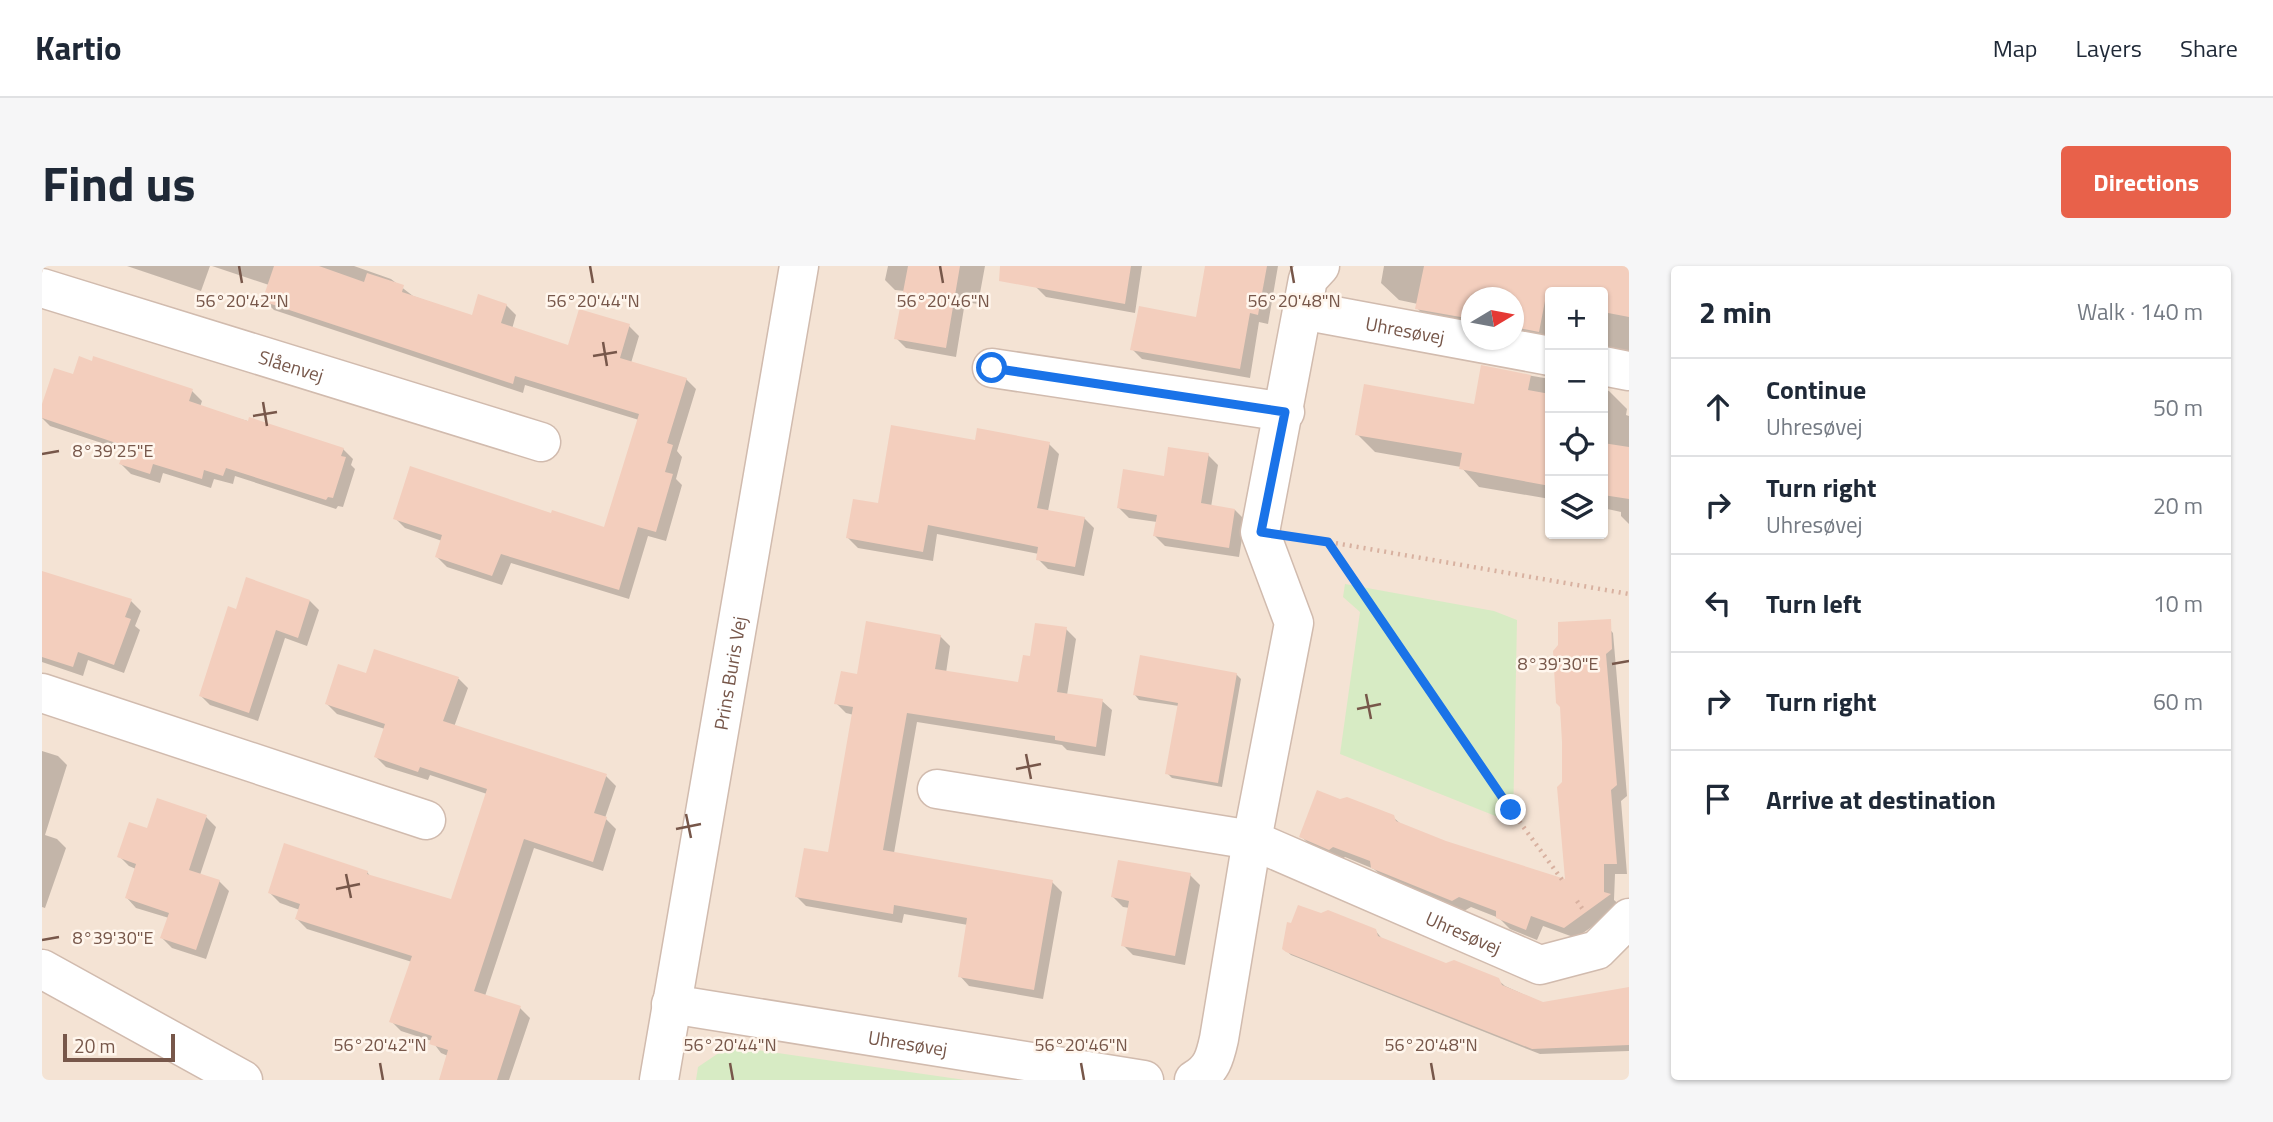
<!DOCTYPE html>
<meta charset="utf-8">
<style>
:root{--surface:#fff;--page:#f6f6f7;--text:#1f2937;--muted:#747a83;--line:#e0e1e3;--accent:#e8614a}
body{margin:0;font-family:"Titillium Web",sans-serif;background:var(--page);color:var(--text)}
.controls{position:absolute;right:21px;top:21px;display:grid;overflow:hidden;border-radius:7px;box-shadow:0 2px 5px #0004}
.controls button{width:63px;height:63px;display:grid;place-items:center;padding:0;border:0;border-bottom:2px solid var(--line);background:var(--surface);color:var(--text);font:35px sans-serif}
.compass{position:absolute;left:1419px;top:21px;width:63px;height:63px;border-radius:50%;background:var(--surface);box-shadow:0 2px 5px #0004;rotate:80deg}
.scale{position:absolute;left:21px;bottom:18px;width:112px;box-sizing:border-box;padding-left:7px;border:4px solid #77574a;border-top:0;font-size:19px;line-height:24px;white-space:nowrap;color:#77574a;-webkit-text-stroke:5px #fff6ed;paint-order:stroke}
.stop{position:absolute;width:21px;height:21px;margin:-16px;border:5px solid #1a73e8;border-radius:50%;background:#fff}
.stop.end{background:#1a73e8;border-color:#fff;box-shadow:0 2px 7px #0008}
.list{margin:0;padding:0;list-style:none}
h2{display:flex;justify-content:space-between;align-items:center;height:91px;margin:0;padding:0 28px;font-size:30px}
h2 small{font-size:23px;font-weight:400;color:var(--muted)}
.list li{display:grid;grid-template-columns:46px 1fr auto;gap:21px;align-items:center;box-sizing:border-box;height:98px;padding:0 28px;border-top:2px solid var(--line)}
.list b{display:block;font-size:26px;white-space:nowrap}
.list p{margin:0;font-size:23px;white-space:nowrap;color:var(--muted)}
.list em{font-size:23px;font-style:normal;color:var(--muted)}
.icon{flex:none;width:38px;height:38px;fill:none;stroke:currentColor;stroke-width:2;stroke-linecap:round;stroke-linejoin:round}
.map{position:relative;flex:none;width:1587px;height:814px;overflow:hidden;border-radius:7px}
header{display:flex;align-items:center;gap:42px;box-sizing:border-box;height:98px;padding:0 35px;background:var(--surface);border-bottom:2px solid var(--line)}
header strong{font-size:33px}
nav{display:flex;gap:38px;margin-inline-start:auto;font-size:24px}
.intro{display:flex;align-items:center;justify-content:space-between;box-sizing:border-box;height:168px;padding:0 42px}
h1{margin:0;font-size:49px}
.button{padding:18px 32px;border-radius:7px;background:var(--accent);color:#fff;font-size:24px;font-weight:700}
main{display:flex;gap:42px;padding:0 42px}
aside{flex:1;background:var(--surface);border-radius:7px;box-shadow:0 2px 5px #0004}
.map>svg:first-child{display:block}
.residential{fill:#f4e3d4;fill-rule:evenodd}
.green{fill:#d7ebc4}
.shadow{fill:#0003}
.building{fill:#f3cebd}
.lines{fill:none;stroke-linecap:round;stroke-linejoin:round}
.minor-casing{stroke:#d1bbae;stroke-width:41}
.path{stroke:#d8b1a0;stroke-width:4.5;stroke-dasharray:2 5;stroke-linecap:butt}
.minor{stroke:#fff;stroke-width:38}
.route{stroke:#1a73e8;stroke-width:9}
.ticks{fill:none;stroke:#77574a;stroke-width:2.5}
.labels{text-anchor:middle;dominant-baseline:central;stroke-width:5;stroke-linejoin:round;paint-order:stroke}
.street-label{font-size:19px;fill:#77574a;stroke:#fff6ed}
.ticks-label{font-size:18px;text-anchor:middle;fill:#77574a;stroke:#fff6ed;stroke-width:5;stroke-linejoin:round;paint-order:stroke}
</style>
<header>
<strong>Kartio</strong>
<nav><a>Map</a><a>Layers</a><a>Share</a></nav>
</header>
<div class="intro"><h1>Find us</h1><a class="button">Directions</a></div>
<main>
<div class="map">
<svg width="1587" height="814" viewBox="0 0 1587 814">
<rect width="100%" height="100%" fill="#fdf2e6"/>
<path class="residential" d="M0 0H1587V814H0ZM1508 26H1561V268H1508ZM1430 32H1472V74H1430Z"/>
<path class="green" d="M1303 318 1452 345 1475 354 1471 557 1298 488 1318 346 1301 331Z
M687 780 923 814H654L656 801Z"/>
<path class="shadow" d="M85 0H168L159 25Z
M170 0H312L349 13 371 30 431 51 464 39 474 49 470 63 527 82 587 60 597 70 589 97 644 113 654 123 635 185 640 191 634 213 640 219 624 275 606 270 587 333 469 297 460 319 405 301 395 291 400 275 363 262 353 252 510 249 563 263 597 154 483 119 481 127 232 44 222 34 227 19Z
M846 0H943L936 38 923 36 914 91 864 82 854 72 863 25 853 24 843 14Z
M997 0H1100L1093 47 1004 31 994 21Z
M1165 0H1236L1226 58 1217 56 1208 112 1100 93 1090 83 1156 53Z
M1342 0H1573L1587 10V96L1561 106V26H1508V81L1472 74V32H1430V67L1392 60 1375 42 1376 38 1357 34 1339 17Z
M1440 101 1508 113V233L1437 221 1419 201 1333 186 1315 168 1433 140Z
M32 111 150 125 160 135 158 141 301 183 311 193 309 199 313 203 301 241 296 240 294 243 193 210 191 218 172 213 169 222 121 207 118 217 89 208 79 198 84 185 8 160 0 152V143Z
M1561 123 1567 125 1585 143 1584 149 1587 150V258L1579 250V246L1561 242Z
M934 176 1007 178 1017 188 1006 245 1042 252 1052 262 1042 310 1006 303 996 293 997 288 895 268 891 295 816 282 806 272 837 239Z
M1166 189 1176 199 1169 241 1193 244 1203 254 1197 291 1123 280 1113 270 1115 256 1087 252 1077 242Z
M0 306 89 335 99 345 93 360 98 364 82 407 46 394 41 410 0 396Z
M268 335 277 344 265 380 243 372 216 455 168 439 159 430 195 345Z
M1560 355 1571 367 1585 530 1579 535 1585 608H1573L1572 634 1579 640 1534 672 1501 660 1495 674 1468 663 1457 652 1429 641 1422 645 1342 612 1332 603 1303 591 1299 594 1270 581 1259 570 1351 551 1361 560 1403 576 1525 616 1522 516Z
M1024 363 1034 373 1025 429 1060 435 1070 444 1063 490 1025 484 1020 479 875 456 852 587 1010 616 1020 626 1001 733 927 720 918 710 926 659 862 648 860 657 764 640 754 630 788 589 812 449 804 447 794 437 816 410 898 370 908 380 904 407 978 418 989 392Z
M333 386 417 413 426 422 412 461 564 510 574 520 563 552 574 563 561 605 492 582 443 730 478 742 488 752 467 814H401L406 790 399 787 390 775 359 765 349 755 370 696 265 663 255 653 258 644 238 637 228 627 325 606 329 611 410 635 445 528 388 509 386 514 344 501 334 491 343 463 295 448 285 438 325 409Z
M1194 408 1199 413 1180 521 1130 512 1125 507 1137 440 1097 434 1093 429Z
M0 485 16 490 25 499 3 569 15 573 24 582 3 642 0 641Z
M164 551 174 561 158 609 177 615 187 625 164 693 130 682 120 672 127 652 94 642 85 632 94 603 87 600 77 590 107 564Z
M1148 609 1158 619 1143 699 1091 689 1081 679 1088 642 1081 641 1071 631Z
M1333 664 1341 674 1404 698 1456 714 1463 720 1501 737 1587 725V785L1498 788 1249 689 1242 683Z"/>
<path class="building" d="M232 0H277L322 16 325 7 362 19 360 26 430 49 436 28 465 38 459 57 526 79 537 43 588 58 578 92 645 112 625 177 631 179 623 206 631 208 614 266 596 261 577 324 459 288 450 310 393 291 400 269 351 253 368 200 509 247 510 244 562 261 597 148 473 110 471 118 220 35Z
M866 0H918L904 82 852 73Z
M958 0H1089L1083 38 957 15Z
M1163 0H1225L1216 49 1208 47 1198 103 1088 84 1097 40 1154 51Z
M1382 0H1587V51L1561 46V26H1508V36L1503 35 1497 66 1472 61V32H1430V53L1373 43Z
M37 90 50 95 51 90 151 123 147 135 206 155 207 151 302 182 299 190 304 191 291 232 286 231 284 234 184 202 181 210 162 204 160 213 111 198 108 208 77 198 83 183 76 180 77 178 0 152V138L12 102 31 108Z
M1439 99 1489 109 1486 124 1508 128V220L1417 203 1420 187 1313 169 1322 118 1432 138Z
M849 159 933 174 935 162 1008 176 995 242 1043 251 1033 301 994 294 996 281 886 259 881 286 804 272 811 233 836 237Z
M1561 177 1587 181V233L1561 229Z
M1126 181 1167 187 1159 237 1193 243 1187 282 1111 270 1115 249 1075 242 1081 203 1122 210Z
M0 305 90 333 83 351 89 353 72 399 36 386 31 401 0 391Z
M204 311 268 334 256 372 234 364 207 447 157 430 186 340 194 343Z
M1569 353 1570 383 1564 388 1575 519 1569 524 1575 598H1562V626L1569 628 1522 662 1489 650 1484 664 1454 652V645L1417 631 1410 635 1329 602 1328 595 1291 581 1287 584 1257 571 1275 524 1298 533 1305 531 1352 549 1354 555 1404 575 1523 613 1515 521 1520 516V476L1518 441 1514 437 1511 385 1516 379V356Z
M824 355 899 369 893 403 976 416 981 389 988 390 993 357 1025 361 1015 426 1061 433 1054 481 1013 474V470L865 447 841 584 1011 614 992 724 916 711 925 652 852 639 851 648 753 631 762 582 786 586 811 441 792 438 799 405 815 408Z
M332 383 417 411 401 455 565 508 552 547 565 551 551 596 482 573 432 725 479 740 455 814H397L406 784 387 778 390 770 347 756 370 690 253 653 258 638 226 627 242 577 326 605 325 608 409 633 445 523 378 501 376 506 332 491 343 458 283 438 296 398 324 407Z
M1098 389 1195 407 1176 517 1123 508 1136 437 1091 429Z
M115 532 165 549 147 604 178 614 154 684 118 672 127 647 83 632 94 598 75 591 87 556 105 562Z
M1076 594 1149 607 1133 690 1079 680 1087 635 1069 631Z
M1256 639 1279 647 1286 644 1334 663 1336 670 1404 697 1412 694 1457 712 1460 719 1501 736 1587 721V779L1490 783 1244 686 1240 683 1245 656 1249 657Z"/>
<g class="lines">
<defs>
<g id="minor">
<path id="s1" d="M0 22 499 176"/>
<path id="s2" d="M1260 44 1508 90"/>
<path d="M1561 100 1587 105"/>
<path d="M950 102 1243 146"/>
<path d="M0 427 384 554"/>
<path id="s3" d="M895 523 1210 574 1498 699 1555 684 1587 652"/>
<path d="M0 703 201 814"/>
<path id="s4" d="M629 738 1102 814"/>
<path id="s5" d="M617 814 757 0"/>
<path d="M1152 814C1170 804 1173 791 1177 773L1210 574 1252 357 1218 266 1266 13 1278 0"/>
</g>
</defs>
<use href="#minor" class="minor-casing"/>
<path class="path" d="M1261 272 1286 276 1469 544 1521 615
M1287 276 1587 328
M1535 635 1542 645"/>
<use href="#minor" class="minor"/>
</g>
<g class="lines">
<path class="route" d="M950 102 1243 146 1219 266 1286 276 1469 544"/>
</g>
<path class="ticks" d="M197 0 200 17M548 0 551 17M898 0 901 17M1249 0 1252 17M561 76 565 100M551 90 575 86M221 136 225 160M211 150 235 146M0 188 17 185M1570 398 1587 395M1324 428 1329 453M1315 443 1339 438M984 488 989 513M974 503 999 498M644 548 649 572M634 563 659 558M304 608 309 632M294 623 318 618M0 674 17 671M338 797 341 814M688 797 691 814M1039 797 1042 814M1389 797 1392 814"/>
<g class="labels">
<g class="street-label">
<text stroke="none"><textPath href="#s2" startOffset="105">Uhresøvej</textPath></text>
<text stroke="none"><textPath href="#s1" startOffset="261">Slåenvej</textPath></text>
<text stroke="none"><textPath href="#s5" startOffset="413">Prins Buris Vej</textPath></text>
<text stroke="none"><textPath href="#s3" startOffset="550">Uhresøvej</textPath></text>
<text stroke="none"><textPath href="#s4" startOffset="240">Uhresøvej</textPath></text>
</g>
</g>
<g class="ticks-label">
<text x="200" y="41">56°20'42"N</text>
<text x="551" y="41">56°20'44"N</text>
<text x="901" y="41">56°20'46"N</text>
<text x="1252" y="41">56°20'48"N</text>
<text x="71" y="191">8°39'25"E</text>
<text x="1516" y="404">8°39'30"E</text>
<text x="71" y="678">8°39'30"E</text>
<text x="338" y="785">56°20'42"N</text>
<text x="688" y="785">56°20'44"N</text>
<text x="1039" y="785">56°20'46"N</text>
<text x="1389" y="785">56°20'48"N</text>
</g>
</svg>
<div class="controls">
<button>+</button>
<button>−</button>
<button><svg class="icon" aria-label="locate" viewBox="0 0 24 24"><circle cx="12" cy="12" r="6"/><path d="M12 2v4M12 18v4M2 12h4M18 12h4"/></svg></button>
<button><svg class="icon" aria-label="layers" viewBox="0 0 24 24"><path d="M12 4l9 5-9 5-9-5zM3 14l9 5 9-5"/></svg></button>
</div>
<svg class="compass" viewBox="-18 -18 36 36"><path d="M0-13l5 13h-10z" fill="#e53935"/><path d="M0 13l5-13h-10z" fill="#747a83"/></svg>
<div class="scale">20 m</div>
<div class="stop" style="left:950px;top:102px"></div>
<div class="stop end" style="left:1469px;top:544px"></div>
</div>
<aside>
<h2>2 min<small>Walk · 140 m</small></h2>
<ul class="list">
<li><svg class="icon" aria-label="ahead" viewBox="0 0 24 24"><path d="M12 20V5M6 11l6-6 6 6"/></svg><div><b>Continue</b><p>Uhresøvej</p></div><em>50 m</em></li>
<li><svg class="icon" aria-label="right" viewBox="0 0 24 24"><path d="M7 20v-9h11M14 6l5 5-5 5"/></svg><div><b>Turn right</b><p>Uhresøvej</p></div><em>20 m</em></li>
<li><svg class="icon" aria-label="left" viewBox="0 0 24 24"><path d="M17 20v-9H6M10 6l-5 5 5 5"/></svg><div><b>Turn left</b></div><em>10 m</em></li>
<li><svg class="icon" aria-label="right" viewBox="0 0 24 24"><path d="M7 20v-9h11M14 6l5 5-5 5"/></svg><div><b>Turn right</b></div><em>60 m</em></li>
<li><svg class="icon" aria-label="arrive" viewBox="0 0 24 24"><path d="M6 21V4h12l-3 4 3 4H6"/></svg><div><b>Arrive at destination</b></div></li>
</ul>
</aside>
</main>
